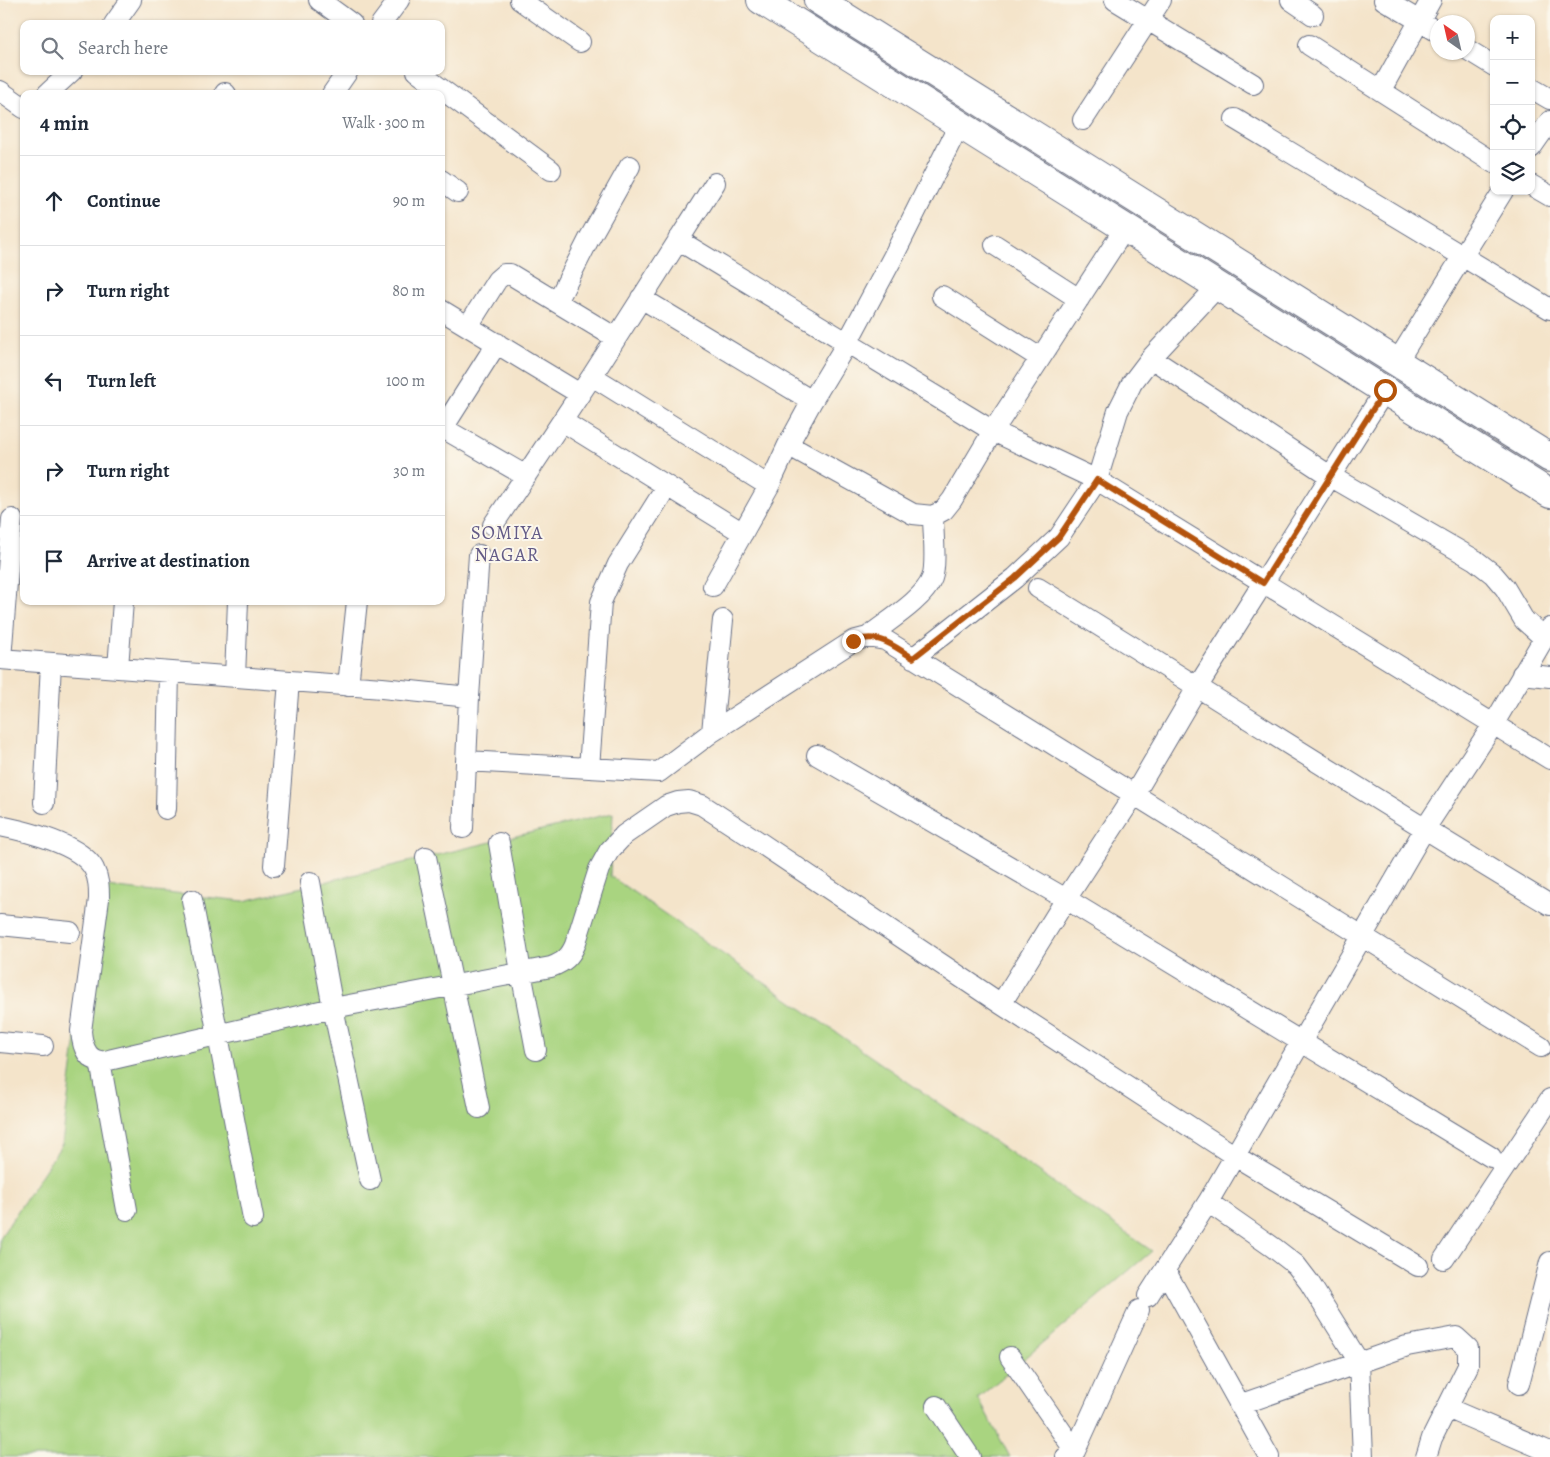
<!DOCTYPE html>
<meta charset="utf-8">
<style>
:root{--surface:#fff;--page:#f2f2f3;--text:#1f2937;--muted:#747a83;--line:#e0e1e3}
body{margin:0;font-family:Alegreya,serif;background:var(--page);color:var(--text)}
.controls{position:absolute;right:15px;top:15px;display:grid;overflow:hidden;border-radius:10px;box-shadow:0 1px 4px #0004}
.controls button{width:45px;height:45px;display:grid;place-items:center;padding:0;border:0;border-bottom:1px solid var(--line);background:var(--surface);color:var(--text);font:25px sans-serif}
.compass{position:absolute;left:1430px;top:15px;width:45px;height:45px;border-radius:50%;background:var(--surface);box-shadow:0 1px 4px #0004;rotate:326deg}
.stop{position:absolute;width:15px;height:15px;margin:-11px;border:4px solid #b45309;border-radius:50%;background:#fff}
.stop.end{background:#b45309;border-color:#fff;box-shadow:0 1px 5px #0008}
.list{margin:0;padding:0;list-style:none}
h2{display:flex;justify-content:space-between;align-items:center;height:65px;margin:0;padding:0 20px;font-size:21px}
h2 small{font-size:16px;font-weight:400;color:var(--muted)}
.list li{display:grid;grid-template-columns:32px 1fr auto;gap:15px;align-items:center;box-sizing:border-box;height:90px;padding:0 20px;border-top:1px solid var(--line)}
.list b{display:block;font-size:19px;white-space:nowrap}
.list em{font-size:16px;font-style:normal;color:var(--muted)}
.icon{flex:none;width:28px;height:28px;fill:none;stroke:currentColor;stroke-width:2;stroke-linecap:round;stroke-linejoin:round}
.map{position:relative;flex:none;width:1550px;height:1457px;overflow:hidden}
.search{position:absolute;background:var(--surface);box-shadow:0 1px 4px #0004;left:20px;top:20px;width:425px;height:55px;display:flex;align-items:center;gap:12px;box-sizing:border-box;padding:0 18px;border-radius:10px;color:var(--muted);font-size:19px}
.panel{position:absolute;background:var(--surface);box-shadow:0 1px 4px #0004;left:20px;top:90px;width:425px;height:515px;border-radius:10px}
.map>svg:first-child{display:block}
.grass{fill:#a9d480;stroke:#62826f}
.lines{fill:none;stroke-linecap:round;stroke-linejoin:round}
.street-casing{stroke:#676e84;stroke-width:22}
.secondary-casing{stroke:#676e84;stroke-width:30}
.street{stroke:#fff;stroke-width:20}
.secondary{stroke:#fff;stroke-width:28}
.route{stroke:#b45309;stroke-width:6}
.labels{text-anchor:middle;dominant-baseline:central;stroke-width:4;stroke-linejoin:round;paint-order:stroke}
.neighbourhood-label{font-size:19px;letter-spacing:1px;fill:#635b87;stroke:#fbf7ec}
</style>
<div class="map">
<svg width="1550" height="1457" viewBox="0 0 1550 1457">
<rect width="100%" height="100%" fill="#fbf7ec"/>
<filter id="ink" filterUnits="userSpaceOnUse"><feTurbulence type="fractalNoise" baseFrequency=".02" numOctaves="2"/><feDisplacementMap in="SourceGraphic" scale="10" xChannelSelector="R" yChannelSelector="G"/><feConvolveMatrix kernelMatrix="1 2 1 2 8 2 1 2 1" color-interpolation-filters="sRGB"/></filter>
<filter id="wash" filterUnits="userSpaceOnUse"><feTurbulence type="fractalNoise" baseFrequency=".0096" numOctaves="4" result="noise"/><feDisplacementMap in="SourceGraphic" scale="20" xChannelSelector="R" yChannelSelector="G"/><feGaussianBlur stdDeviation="1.12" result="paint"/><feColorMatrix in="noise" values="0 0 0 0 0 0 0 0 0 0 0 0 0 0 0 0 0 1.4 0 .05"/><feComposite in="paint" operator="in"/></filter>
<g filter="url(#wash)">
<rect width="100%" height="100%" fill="#f4e4ca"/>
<path class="grass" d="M613 813 610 876 1152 1251 978 1398 1010 1457H0V1238L62 1144 96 886 244 901Z"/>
</g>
<g filter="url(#ink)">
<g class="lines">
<defs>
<path id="street" d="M319 0 352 24
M520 0 580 42
M1115 0 1253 84
M1291 0 1313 15
M1384 0 1438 32
M114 24 131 0
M381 24 399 0
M1309 45 1494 163
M1468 50 1494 66
M417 71 551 170
M1531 88 1550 99
M1381 90 1431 0
M0 91 24 108
M225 93 226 94
M47 94 72 71
M332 94 348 71
M1235 119 1550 309
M1083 120 1161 0
M1531 148 1550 121
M441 180 458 192
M1531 185 1550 196
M678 240 993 431 1097 480 1550 759
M995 245 1079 299
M942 296 1040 358
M641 298 812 401
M557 302 589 239 630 166
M441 310 580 394
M468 326 497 280 504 274H510L616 338
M1151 358 1330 476 1475 560 1493 574 1505 588 1524 620 1544 638
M1397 362 1503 191
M592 376 769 486
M562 421 743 533
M441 427 526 476
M443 428 497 343
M788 445 913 514 933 516 944 510 952 500 993 431 1125 228
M493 525 592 376 715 183
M713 586 769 486 788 445 812 401 847 343 893 257 959 125
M1038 588C1209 693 1378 802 1550 905
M868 637C886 622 924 600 932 578 937 564 933 532 933 516
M913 658 1015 578 1059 537 1097 480 1118 411 1132 383 1151 358 1218 286
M0 659 382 688 469 697
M1 659 12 519
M118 668 123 601
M1522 674 1550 677
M235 677 238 601
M348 686 357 601
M712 732 853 641 868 637 885 640 1541 1047
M817 755 1066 899 1491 1157
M466 761 659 772 712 732 723 620
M589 768 601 602 618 564 667 486
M44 803 51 663
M166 809 169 672
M0 826C25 831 81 844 94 869 99 879 99 888 99 899L81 1031C82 1043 85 1059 100 1061 104 1062 109 1060 113 1059L333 1008 551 967C564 962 570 957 575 945L599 869 609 851 624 835 666 806 678 802 689 801 702 805 759 842 1001 1004 1235 1156 1418 1266
M463 828 469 697 479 555
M499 843 521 972 536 1050
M426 857 479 1108
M274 866 289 681
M310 882 333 1008 370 1180
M192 900 253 1218
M0 925 70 932
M1001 1004 1066 899 1134 795 1198 686 1385 390
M0 1042 43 1046
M100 1061 127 1210
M1208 1202 1274 1248 1296 1265 1309 1282 1359 1362 1363 1457
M1444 1259 1550 1099
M1165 1270 1269 1457
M1148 1296 1208 1202 1424 830 1493 725 1550 628
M1010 1357 1075 1451
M1519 1384 1550 1262
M1239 1405 1407 1346 1456 1337 1468 1348V1366L1432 1438 1426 1457
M936 1406 970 1457
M1447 1408 1550 1452
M1066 1457 1075 1451 1139 1310"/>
<path id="secondary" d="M761 0 1550 494
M818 0 1550 458"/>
</defs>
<use href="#street" class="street-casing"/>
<use href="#secondary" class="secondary-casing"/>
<use href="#street" class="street"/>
<use href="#secondary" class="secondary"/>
</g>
</g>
<g class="lines" filter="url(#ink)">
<path class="route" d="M853 641C881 633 890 644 913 658L1015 578 1059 537 1097 480 1263 583 1385 390"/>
</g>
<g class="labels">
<g class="neighbourhood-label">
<text x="507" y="533">SOMIYA<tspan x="507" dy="22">NAGAR</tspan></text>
</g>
</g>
</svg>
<div class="controls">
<button>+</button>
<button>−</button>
<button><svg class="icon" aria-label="locate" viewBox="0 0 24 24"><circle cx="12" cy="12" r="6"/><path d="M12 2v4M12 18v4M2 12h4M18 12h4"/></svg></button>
<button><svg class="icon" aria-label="layers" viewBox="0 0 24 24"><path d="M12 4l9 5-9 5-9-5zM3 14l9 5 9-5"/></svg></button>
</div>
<svg class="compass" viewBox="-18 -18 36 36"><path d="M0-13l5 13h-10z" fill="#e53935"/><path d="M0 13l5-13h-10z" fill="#747a83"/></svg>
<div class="stop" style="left:1385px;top:390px"></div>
<div class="stop end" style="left:853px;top:641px"></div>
<div class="search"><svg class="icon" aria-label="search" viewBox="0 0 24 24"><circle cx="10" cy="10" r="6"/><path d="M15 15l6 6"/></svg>Search here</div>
<section class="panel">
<h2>4 min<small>Walk · 300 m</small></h2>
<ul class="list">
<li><svg class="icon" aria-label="ahead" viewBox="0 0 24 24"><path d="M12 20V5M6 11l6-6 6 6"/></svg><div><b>Continue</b></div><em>90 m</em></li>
<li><svg class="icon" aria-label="right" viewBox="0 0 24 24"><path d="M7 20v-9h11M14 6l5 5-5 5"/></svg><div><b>Turn right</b></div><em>80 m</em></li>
<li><svg class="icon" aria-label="left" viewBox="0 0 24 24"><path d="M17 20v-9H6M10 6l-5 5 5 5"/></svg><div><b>Turn left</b></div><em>100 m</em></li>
<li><svg class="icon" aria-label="right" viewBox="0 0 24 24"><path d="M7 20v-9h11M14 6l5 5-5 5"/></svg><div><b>Turn right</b></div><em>30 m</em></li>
<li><svg class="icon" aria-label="arrive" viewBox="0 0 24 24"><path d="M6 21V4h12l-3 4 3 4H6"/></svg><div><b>Arrive at destination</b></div></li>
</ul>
</section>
</div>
